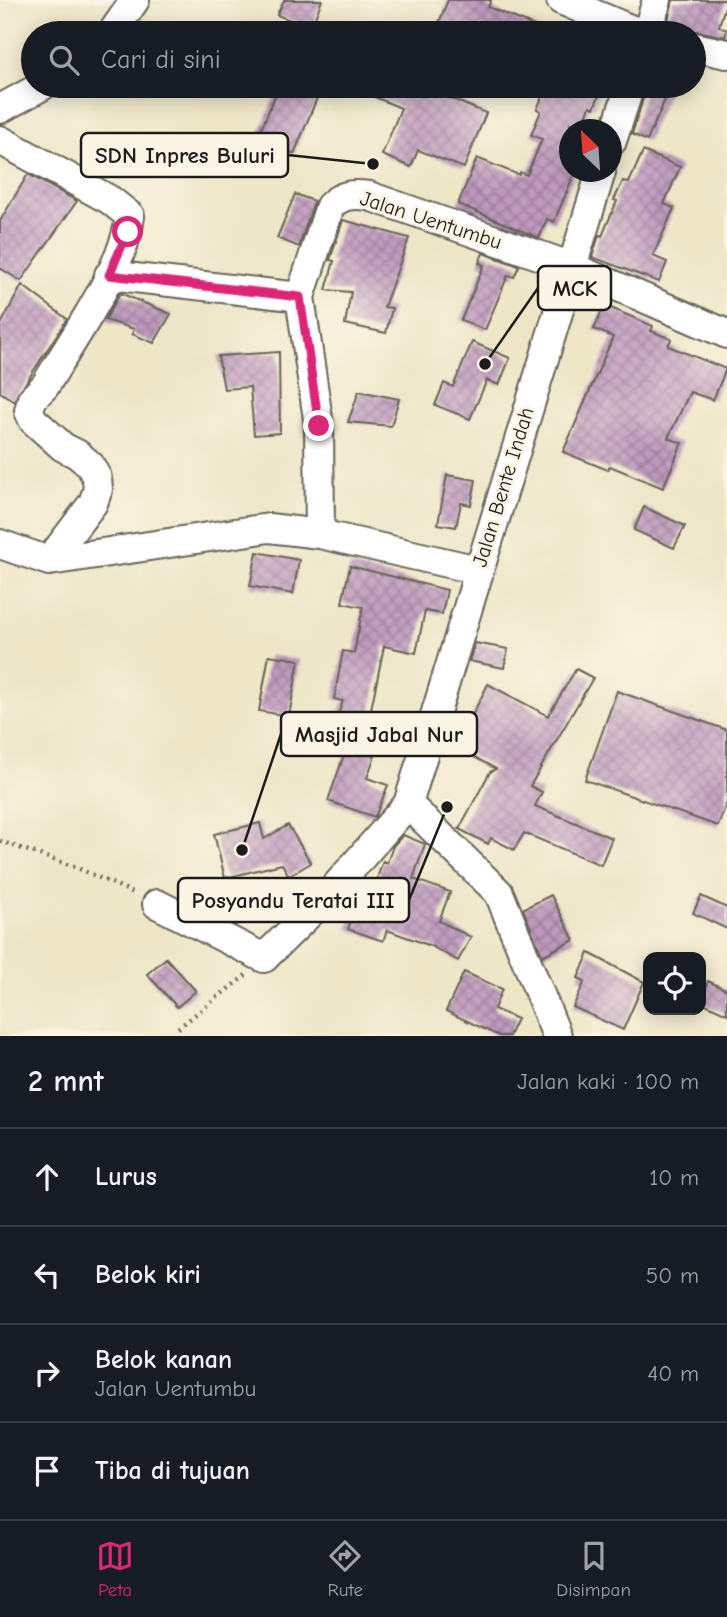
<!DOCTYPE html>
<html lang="id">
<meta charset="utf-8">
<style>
:root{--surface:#171b24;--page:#242831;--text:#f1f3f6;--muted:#9ea1a6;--line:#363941;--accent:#db2777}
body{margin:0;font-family:"Comic Neue",sans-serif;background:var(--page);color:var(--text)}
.controls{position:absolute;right:21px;bottom:21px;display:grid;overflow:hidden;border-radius:14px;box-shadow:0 4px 18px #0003}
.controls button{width:63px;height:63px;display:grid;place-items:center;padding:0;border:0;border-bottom:2px solid var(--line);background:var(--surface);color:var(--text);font:35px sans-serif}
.compass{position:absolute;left:559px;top:119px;width:63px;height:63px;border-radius:50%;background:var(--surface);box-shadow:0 4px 18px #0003;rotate:335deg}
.stop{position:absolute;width:21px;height:21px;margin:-16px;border:5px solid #db2777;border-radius:50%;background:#fff}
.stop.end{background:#db2777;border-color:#fff;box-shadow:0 2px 7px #0008}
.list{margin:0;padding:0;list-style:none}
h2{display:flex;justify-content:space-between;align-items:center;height:91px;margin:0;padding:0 28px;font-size:30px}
h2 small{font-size:23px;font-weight:400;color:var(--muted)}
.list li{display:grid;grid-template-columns:46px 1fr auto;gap:21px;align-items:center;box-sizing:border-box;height:98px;padding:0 28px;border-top:2px solid var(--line)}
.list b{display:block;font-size:26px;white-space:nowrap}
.list p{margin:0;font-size:23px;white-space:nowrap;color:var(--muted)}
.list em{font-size:23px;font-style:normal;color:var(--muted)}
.icon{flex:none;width:38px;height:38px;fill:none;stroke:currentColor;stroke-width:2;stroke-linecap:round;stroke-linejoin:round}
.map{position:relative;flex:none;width:727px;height:1036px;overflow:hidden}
.search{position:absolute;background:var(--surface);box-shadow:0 4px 18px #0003;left:21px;right:21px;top:21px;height:77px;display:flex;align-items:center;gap:18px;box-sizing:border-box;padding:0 24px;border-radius:38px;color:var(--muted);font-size:26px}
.sheet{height:483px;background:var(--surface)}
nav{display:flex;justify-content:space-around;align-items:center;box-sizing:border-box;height:98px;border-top:2px solid var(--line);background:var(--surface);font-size:19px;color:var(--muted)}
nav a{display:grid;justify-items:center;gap:4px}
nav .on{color:var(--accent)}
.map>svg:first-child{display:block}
.building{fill:url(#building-cross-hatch)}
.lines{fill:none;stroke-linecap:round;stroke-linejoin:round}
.street-casing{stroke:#666358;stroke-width:32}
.path{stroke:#666358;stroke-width:4.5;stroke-dasharray:2 5;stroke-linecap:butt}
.street{stroke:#fff;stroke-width:28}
.route{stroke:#db2777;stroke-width:9}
.labels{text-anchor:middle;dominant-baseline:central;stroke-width:6;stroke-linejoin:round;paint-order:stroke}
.street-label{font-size:21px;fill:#1c1c1c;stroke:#fcf5e5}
.leader{fill:none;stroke:#1c1c1c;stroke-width:2.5}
.callout-dot{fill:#1c1c1c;stroke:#fcf5e5;stroke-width:2.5}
.callout{fill:#fcf5e5;stroke:#1c1c1c;stroke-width:2.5}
.callout-label{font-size:23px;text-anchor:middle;font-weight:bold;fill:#1c1c1c}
</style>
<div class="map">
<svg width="727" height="1036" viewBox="0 0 727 1036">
<defs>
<pattern id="building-cross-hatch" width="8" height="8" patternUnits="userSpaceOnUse" patternTransform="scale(1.75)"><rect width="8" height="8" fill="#bf99be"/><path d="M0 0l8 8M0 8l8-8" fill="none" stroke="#9a7c9a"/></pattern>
</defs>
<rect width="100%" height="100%" fill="#fcf5e5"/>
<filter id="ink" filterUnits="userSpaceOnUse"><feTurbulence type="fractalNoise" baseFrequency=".0143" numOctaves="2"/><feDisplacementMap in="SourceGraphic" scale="14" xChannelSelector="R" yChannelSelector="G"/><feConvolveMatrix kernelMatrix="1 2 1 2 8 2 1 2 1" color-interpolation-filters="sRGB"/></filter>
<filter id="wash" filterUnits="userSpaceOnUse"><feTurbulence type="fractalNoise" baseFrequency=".00686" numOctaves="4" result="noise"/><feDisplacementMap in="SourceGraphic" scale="28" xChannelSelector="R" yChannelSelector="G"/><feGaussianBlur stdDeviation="1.57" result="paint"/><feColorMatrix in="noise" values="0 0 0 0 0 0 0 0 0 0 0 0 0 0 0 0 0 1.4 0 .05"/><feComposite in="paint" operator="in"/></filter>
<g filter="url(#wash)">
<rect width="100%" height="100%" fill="#eee6c7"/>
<g id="blocks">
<path class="building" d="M284 0H322L311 28 277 15Z
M448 0H491L488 7 551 33H435Z
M673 0H727L719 26 727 30 725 37 697 31 677 33 666 29Z
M279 86H322L294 154 257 139Z
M348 86H446L442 95 486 113 464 168 418 150 411 167 382 155 401 108Z
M542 86H603L594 108 590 106 582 128 570 123V172H575L554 222 547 219 539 238 458 204 477 158 519 175 520 172 527 175 542 139 531 135 541 111 537 109 546 88Z
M647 86H671L647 141 632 134Z
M643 151 680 167 664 204 674 208 653 256 667 262 659 282 592 257 599 235 602 236 617 201 614 200 623 181 629 183Z
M28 174 77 201 21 281 0 268V221Z
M295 194 314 201 299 247 277 238Z
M343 220 409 238 384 307 392 308 386 333 345 324 351 292 326 290 334 261 330 260Z
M483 253 519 266 514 277 508 275 485 330 461 320 484 265 479 263Z
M22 285 67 319 14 401 0 392V326Z
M120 293 171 314 154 343 132 334 134 329 105 320Z
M604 305 653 326 651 331 671 339 668 346 726 369 713 400 690 392 668 438 682 443 663 488 610 466 608 470 563 452 613 337 594 329Z
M472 342 510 358 499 385 487 380 470 419 435 405 444 383 453 387Z
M279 352 280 433 254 435 250 387 224 389 218 356Z
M359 391 399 399 391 426 348 422Z
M447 475 476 480 471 505 461 503 456 527 438 524Z
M644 507 685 526 674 548 634 530Z
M257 552 299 560 293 594 250 586Z
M350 566 447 590 442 614 425 611 416 653 384 646 369 719 386 724 367 778 388 785 375 817 328 801 345 752 327 746 343 701 334 699 343 651 354 653 363 607 342 603Z
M475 643 508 649 504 668 469 661Z
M269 655 299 660 289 716 259 711Z
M576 669 593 678 530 786 542 792 535 806 612 838 601 865 524 833 514 850 491 838 488 844 459 829 490 772 496 769 456 747 488 684 548 716Z
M617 691 727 730V802L718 826 585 780Z
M260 823 264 839 288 825 311 863 289 876 282 864 225 878 214 834Z
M403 835 425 844 413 879 450 892 439 921 471 937 458 961 431 946 387 930 383 941 348 929 360 895 370 899 383 861 387 863 393 846Z
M231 884 249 917 235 925 230 922 214 894Z
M551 895 574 940 542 956 523 909Z
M701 896 727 908V929L693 913Z
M589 953 644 982 623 1030 573 1007 585 981 578 978Z
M166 958 196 991 177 1007 147 974Z
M464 972 502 989 494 1009 517 1019 509 1036H499L446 1011Z
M708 981 727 990V1014L701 1002Z"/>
</g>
</g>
<g filter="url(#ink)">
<use href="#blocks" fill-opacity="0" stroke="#666358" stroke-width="2"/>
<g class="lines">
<defs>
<path id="street" d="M561 0 639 33
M112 33 135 0
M647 33 657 0
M694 47 727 54
M0 109 42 86
M0 140 110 200 130 216C125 267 71 341 45 386L32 399 29 411 33 420 63 447 77 454 90 465 97 478 98 489 93 503 49 561
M612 141 630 86
M109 275 300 297
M320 534 319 426 300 297 330 206C342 194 353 194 369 196L570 266 727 334
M0 544 49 561 269 528 320 534 478 570
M408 804 499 893 557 1036
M157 904 264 958 329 894 408 804 601 172"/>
</defs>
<use href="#street" class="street-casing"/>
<path class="path" d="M0 841 75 867 134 893
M178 1028 246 975"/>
<use href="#street" class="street"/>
</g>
</g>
<g class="lines" filter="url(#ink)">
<path class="route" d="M128 232 109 275 300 297 319 426"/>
</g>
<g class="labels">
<g class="street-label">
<text transform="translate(431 220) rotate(18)">Jalan Uentumbu</text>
<text transform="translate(503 487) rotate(-73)">Jalan Bente Indah</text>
</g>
</g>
<path class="leader" d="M373 164L288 155M485 364L538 288M242 850L281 734M447 807L409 900"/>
<g class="callout-dot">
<circle cx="373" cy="164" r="7"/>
<circle cx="485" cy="364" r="7"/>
<circle cx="242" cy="850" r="7"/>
<circle cx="447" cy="807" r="7"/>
</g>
<g class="callout">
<rect x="81" y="133" width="207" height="44" rx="7"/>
<rect x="538" y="266" width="73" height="44" rx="7"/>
<rect x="281" y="712" width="196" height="44" rx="7"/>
<rect x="178" y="878" width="231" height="44" rx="7"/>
</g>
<g class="callout-label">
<text x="185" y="163">SDN Inpres Buluri</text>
<text x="575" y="296">MCK</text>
<text x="379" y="742">Masjid Jabal Nur</text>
<text x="293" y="908">Posyandu Teratai III</text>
</g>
</svg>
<div class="controls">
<button><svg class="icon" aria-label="locate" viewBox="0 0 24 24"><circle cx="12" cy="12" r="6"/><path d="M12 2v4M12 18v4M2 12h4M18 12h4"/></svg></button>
</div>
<svg class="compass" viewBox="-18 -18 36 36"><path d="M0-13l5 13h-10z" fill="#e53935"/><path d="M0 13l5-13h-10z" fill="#9ea1a6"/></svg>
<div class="stop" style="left:128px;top:232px"></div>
<div class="stop end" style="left:319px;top:426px"></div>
<div class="search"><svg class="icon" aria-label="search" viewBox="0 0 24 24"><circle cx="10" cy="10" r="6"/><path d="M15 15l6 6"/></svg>Cari di sini</div>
</div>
<section class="sheet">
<h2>2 mnt<small>Jalan kaki · 100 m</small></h2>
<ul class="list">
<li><svg class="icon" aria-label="ahead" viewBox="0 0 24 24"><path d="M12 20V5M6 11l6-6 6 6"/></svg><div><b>Lurus</b></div><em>10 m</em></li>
<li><svg class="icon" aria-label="left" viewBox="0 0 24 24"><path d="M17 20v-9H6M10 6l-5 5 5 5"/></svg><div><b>Belok kiri</b></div><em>50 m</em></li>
<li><svg class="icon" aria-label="right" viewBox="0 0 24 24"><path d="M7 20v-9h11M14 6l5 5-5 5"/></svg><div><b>Belok kanan</b><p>Jalan Uentumbu</p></div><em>40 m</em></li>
<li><svg class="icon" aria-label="arrive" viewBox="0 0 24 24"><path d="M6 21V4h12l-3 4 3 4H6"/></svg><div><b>Tiba di tujuan</b></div></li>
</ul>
</section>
<nav>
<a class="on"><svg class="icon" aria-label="map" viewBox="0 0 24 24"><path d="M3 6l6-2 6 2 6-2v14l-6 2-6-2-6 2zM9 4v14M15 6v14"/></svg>Peta</a>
<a><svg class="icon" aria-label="directions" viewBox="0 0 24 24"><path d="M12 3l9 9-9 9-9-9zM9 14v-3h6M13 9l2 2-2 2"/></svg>Rute</a>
<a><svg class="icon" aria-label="saved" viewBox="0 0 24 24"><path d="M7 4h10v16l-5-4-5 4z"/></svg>Disimpan</a>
</nav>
